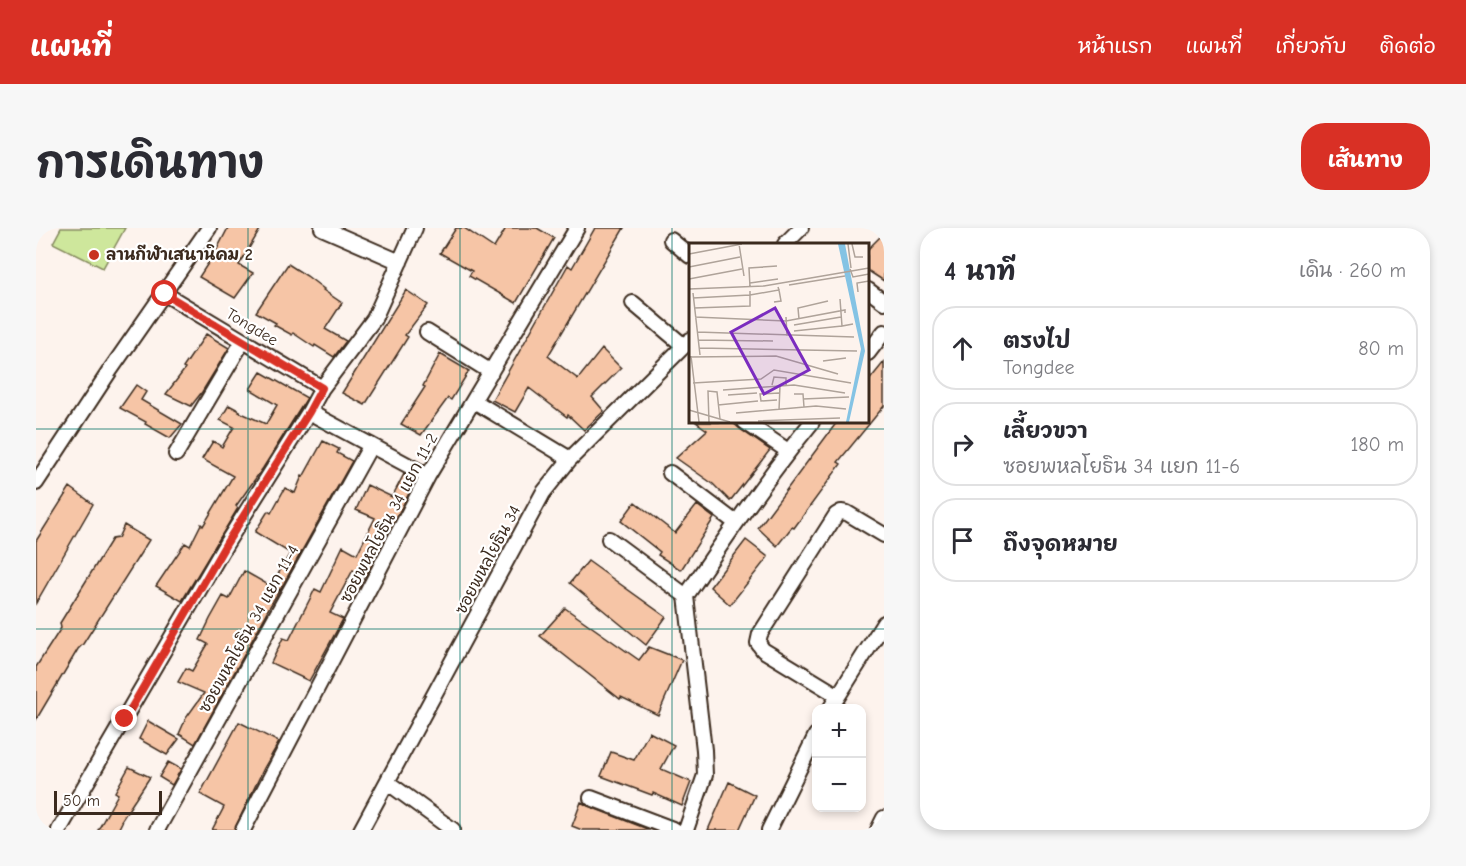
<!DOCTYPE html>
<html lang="th">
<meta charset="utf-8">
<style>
:root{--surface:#fff;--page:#f7f7f7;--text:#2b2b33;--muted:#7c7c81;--line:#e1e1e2;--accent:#d93025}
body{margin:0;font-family:"Comic Neue","Playpen Sans Thai",sans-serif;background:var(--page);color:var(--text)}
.controls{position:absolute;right:18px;bottom:18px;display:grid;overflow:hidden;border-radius:12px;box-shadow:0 3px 9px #0003}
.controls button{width:54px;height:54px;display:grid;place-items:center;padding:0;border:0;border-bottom:2px solid var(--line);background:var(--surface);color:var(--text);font:30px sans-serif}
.scale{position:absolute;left:18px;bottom:15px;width:108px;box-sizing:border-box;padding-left:6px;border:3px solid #3b2a1e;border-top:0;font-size:16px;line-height:21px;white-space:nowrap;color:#3b2a1e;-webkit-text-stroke:4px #fff;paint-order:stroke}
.stop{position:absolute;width:18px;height:18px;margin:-14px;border:4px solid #d93025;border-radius:50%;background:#fff}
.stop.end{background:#d93025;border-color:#fff;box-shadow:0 2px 6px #0008}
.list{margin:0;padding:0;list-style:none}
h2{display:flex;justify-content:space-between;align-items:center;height:78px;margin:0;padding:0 24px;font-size:26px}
h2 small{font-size:20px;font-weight:400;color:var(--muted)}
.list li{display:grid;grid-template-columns:39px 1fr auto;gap:18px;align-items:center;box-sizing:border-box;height:84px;margin:0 12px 12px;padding:0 12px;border:2px solid var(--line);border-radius:24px}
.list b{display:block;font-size:22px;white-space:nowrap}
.list p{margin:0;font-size:20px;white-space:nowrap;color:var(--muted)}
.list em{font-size:20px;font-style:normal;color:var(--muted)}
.icon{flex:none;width:33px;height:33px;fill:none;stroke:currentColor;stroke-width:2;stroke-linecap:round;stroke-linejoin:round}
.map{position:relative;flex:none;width:848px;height:602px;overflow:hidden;border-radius:24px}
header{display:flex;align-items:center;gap:36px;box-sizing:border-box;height:84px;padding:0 30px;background:var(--accent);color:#fff}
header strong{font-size:28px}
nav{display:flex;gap:33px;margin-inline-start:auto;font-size:21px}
.intro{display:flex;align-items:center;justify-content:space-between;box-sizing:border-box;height:144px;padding:0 36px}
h1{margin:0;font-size:42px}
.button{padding:15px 27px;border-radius:24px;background:var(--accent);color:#fff;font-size:21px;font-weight:700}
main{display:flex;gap:36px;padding:0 36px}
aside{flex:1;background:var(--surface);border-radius:24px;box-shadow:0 3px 9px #0003}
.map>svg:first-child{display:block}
.green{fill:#cee79c;stroke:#84885d;stroke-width:1.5}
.building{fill:#f6c5a6;stroke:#3b2a1e;stroke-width:1.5}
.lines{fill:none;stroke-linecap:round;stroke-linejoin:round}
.street-casing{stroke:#3b2a1e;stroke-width:18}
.street{stroke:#fff;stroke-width:14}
.route{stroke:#d93025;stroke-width:8}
.grid{fill:none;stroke:#0f766e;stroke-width:1.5;stroke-opacity:0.55}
.poi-dot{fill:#c8321e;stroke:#fff;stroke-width:2}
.labels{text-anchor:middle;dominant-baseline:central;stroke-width:4.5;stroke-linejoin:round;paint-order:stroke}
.poi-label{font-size:16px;font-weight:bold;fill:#3b2a1e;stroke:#fff;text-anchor:start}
.street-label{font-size:16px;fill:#3b2a1e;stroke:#fff}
.inset-road{fill:none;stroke:#afa39a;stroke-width:1.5}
.view{fill:#7b2cbf;fill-opacity:0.15;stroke:#7b2cbf;stroke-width:3}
.inset-edge{fill:none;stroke:#3b2a1e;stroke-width:3}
</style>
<header>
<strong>แผนที่</strong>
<nav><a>หน้าแรก</a><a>แผนที่</a><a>เกี่ยวกับ</a><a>ติดต่อ</a></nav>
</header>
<div class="intro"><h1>การเดินทาง</h1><a class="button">เส้นทาง</a></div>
<main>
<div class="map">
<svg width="848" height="602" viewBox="0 0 848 602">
<rect width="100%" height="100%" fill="#fdf3ed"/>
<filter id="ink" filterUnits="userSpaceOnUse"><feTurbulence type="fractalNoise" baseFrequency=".0167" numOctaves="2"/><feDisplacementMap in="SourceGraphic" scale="12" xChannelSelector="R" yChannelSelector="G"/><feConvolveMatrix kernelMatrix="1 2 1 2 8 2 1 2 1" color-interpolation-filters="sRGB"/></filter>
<g filter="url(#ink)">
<path class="green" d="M25 0H89L67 40 17 15Z"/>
<path class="building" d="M192 0H225L203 37 217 45 199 70 163 49 180 23Z
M420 0H428L458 20 470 0H501L518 10 480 75 433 48 436 43 404 25Z
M559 0H588L512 128 542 151 566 121 585 140 556 169 568 183 548 202 532 187 531 189 493 160 479 184 456 172 532 37 536 40Z
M848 5V53L831 42V22Z
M252 36 271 48 288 61 287 62 306 75 289 101 310 113 298 129 279 117 278 119 257 105 256 107 238 97 240 95 220 84Z
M370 62 392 77 369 107 372 109 329 177 306 165Z
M170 106 193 120 166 164 155 178 130 166 149 141 147 140Z
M404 126 433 143 415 172 412 170 385 207 365 196 389 159 387 158Z
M848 134V178L802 234 805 236 758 300 756 299 741 318 722 300 801 194H831V155Z
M225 144 271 170 227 240 200 278 202 280 146 373 120 358 149 315 154 318 165 296 167 298 197 248 166 231 177 213 186 219 198 199 184 192 193 177 204 183 203 184 230 196 241 177 214 161Z
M100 157 110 164 105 172 146 196 134 210 109 196 110 194 84 180Z
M660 194H696L704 201 734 222 694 273 677 256 640 230 671 202Z
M287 213 303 221 301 225 316 233 244 362 236 357 254 325 219 304 232 283 235 285 249 260 259 265 266 248 267 249Z
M368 246 380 252 347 315 335 334 337 335 329 349 317 342 294 385 307 391 273 453 235 435 247 410 253 412 279 361 285 364 307 318 321 326 339 290 320 282 331 257 356 269Z
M34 259 57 276 0 375V313Z
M599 274 639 305 661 277 678 290 645 342 622 327 624 324 585 293Z
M88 297 113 312 47 416 42 421 0 492V439L25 400 24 395 76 311 82 310Z
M710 312 732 329 694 377 674 359Z
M552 333 630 389 610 417 534 355Z
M208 343 243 363 230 385H231L159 516 143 506 150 490 168 465 142 454 150 440 156 443 172 416 164 412 174 391 187 368 193 371Z
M529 380 603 432 613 419 646 432 622 487 585 469 584 471 504 408Z
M112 493 143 511 131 527 103 511Z
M203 494 243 514 228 540 198 602H176L188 579 164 566Z
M613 504 638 517 625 541 655 554 646 578 617 565 616 567 565 548 575 524 598 532Z
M132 534 145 541 136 557 123 549Z
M93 539 114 549 85 593 86 594 82 602H62L82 566 79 564Z
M693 554 719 567 703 602H672Z
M545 574 552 578 614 602H546L536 598Z"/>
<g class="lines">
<defs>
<path id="street" d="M286 0 364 34
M635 12 654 28
M749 16 765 0
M832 62 848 74
M129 66 286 160
M597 75 648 118
M391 104 455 144
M832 125 848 104
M438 173 534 231
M273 184 392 248
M709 194 752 223
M140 226 207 113
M634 245 700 295
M0 255 75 141 173 0
M573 311 650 368
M801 467 727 422 722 415 724 406 800 287 805 284 811 285 848 307
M794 481 848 395
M351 554 417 602
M555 570 639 602
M23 602 190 316 273 184 286 160 338 91 379 0
M121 602 335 217
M207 602 392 248 541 0
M325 602 507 265 534 231 654 112
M650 602 669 547 668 522 650 368C690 309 731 249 776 194
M733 602 780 507
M842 602 848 590"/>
</defs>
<use href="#street" class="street-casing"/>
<use href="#street" class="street"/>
</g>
</g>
<g class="lines" filter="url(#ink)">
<path class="route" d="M89 491 190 316 273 184 286 160 129 66"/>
</g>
<path class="grid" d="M212 0V602M424 0V602M636 0V602M0 201H848M0 401H848"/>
<circle class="poi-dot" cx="58" cy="27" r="6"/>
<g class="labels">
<g class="poi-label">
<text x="70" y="27">ลานกีฬาเสนานิคม 2</text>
</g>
<g class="street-label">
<text transform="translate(216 99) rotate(31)">Tongdee</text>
<text transform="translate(353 290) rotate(-62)">ซอยพหลโยธิน 34 แยก 11-2</text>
<text transform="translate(452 332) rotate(-62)">ซอยพหลโยธิน 34</text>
<text transform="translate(213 401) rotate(-61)">ซอยพหลโยธิน 34 แยก 11-4</text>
</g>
</g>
<g transform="translate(653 15)">
<rect width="180" height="180" fill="#fdf3ed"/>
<path d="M149 1H156L176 108 160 179H157L172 106Z" fill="#84c3e4"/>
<path class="inset-road" d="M50 1 55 33M159 1 162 25M163 1 166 14H174M0 11 53 1M0 24 51 14M161 26 164 34 180 31M0 36 53 26M61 40 89 36M100 42 156 33M61 44 60 25 88 23M0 46 75 43 180 25M169 49 168 40 180 38M4 50 11 112M4 55 61 52 90 47 89 44M151 56 153 83 164 81M85 59 92 58 90 47M5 65 61 63V48M6 74 97 78 156 67V70M97 74 98 93M110 76 109 65 139 58M105 82 152 74M105 88 153 83M8 89 165 94M9 97 84 98M10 105 168 108M2 113 10 179M0 114 87 113 149 131M134 118 157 115M4 140 72 136 85 127 162 140M83 142 85 134 97 135V142M34 147 105 142 156 150M105 151H114L115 164M39 152 68 150M114 156 160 154M88 157 72 158 71 151 90 150M29 162 69 158M0 167 41 179M90 167 91 143M47 170 127 163 157 166M69 178 151 175M20 179 19 148 28 149 31 176"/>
<path class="view" d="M86 65 120 127 75 151 42 89Z"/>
<rect width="180" height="180" class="inset-edge"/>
</g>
</svg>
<div class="controls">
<button>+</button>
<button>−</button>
</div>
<div class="scale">50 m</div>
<div class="stop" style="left:129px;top:66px"></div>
<div class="stop end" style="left:89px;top:491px"></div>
</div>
<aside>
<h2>4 นาที<small>เดิน · 260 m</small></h2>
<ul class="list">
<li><svg class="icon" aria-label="ahead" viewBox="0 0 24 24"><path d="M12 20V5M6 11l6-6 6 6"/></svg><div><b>ตรงไป</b><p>Tongdee</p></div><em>80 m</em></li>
<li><svg class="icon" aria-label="right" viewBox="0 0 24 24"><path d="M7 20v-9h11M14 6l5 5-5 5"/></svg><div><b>เลี้ยวขวา</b><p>ซอยพหลโยธิน 34 แยก 11-6</p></div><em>180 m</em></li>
<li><svg class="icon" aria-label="arrive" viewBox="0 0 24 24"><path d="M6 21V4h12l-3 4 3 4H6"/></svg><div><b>ถึงจุดหมาย</b></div></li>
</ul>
</aside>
</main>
